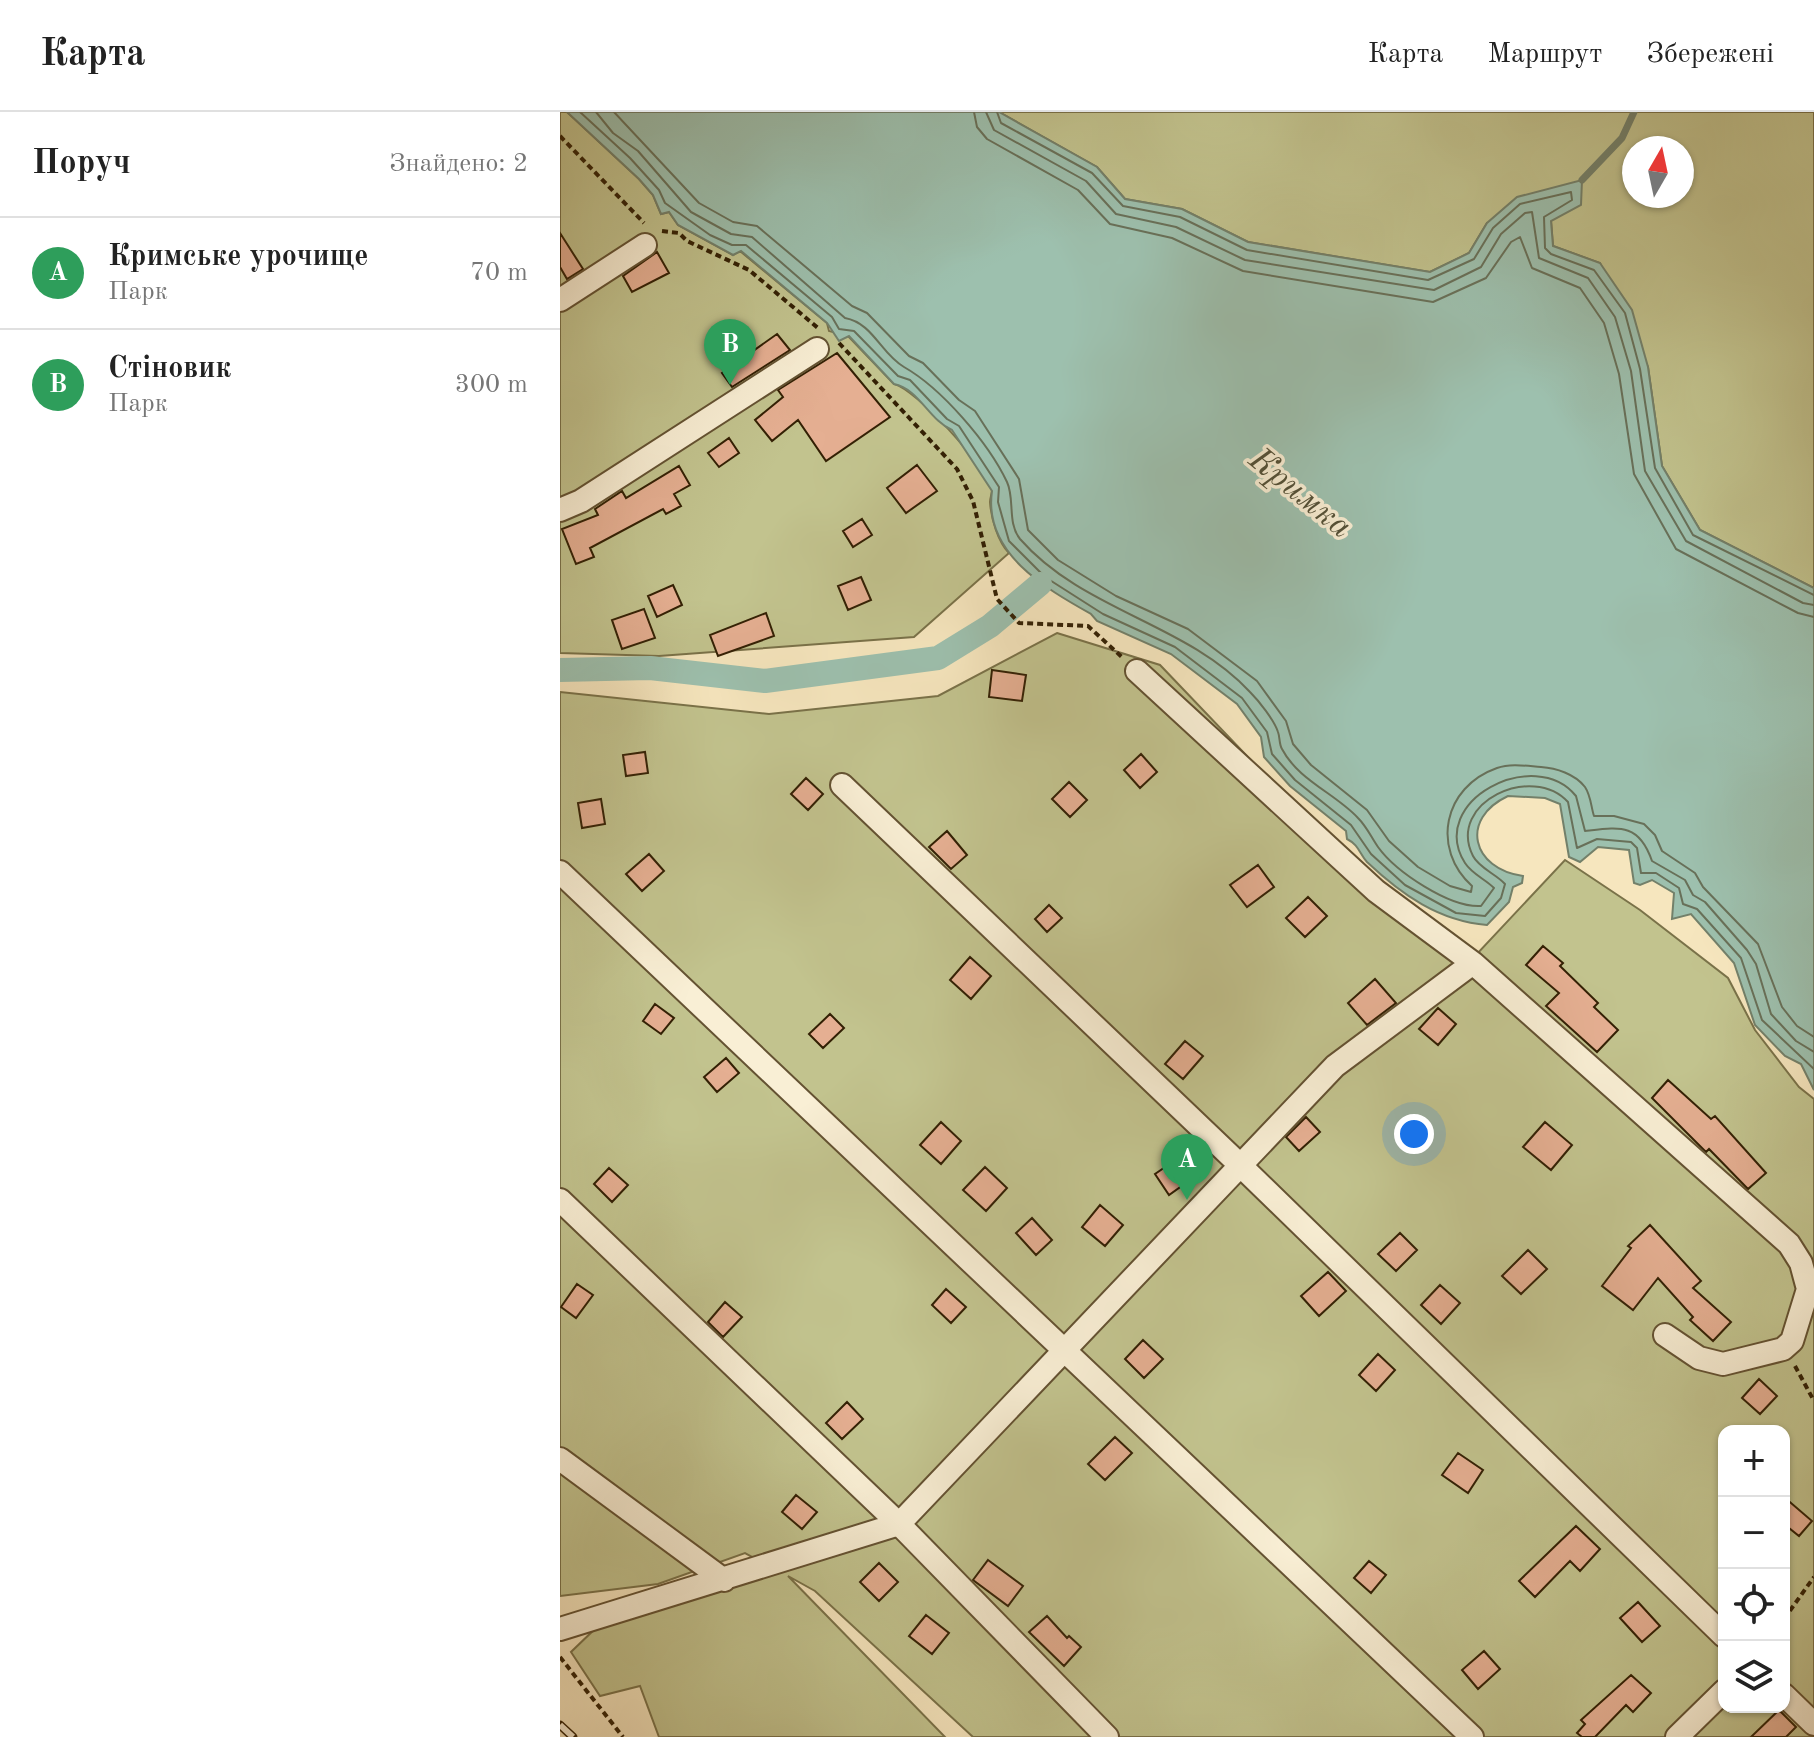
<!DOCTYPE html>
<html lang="uk">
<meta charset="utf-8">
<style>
:root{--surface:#fff;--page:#f2f2f2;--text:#222;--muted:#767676;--line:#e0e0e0;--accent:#db2777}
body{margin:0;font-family:"Old Standard TT",serif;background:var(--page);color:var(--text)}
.controls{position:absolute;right:24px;bottom:24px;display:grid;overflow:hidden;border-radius:16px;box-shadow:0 2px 6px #0004}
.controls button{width:72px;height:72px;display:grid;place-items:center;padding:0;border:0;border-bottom:2px solid var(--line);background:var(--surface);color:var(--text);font:40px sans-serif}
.compass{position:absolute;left:1062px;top:24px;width:72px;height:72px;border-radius:50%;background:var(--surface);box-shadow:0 2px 6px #0004;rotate:9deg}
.you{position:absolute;left:854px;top:1022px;width:28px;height:28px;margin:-20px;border:6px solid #fff;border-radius:50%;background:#1a73e8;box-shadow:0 0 0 12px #1a73e833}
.badge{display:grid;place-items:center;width:52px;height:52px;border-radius:50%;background:var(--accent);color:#fff;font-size:26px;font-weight:700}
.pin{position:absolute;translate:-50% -66px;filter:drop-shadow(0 2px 4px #0008)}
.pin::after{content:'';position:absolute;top:42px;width:28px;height:24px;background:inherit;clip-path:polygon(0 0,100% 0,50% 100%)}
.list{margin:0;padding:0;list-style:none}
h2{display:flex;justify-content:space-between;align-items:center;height:104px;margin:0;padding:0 32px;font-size:34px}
h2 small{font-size:26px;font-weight:400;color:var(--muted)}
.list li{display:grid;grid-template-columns:52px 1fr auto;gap:24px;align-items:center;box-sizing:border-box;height:112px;padding:0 32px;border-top:2px solid var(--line)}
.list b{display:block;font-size:30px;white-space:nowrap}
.list p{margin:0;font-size:26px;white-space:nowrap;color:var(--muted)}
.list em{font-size:26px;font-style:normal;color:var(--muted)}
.icon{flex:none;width:44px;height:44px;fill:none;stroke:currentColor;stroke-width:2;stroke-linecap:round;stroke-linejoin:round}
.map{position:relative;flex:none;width:1254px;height:1625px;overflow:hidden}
header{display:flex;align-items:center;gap:48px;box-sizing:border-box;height:112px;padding:0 40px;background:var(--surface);border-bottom:2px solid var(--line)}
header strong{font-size:38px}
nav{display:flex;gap:44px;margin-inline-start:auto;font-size:28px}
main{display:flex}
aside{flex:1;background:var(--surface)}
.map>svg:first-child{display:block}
.green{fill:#c2c38e;stroke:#7a7249;stroke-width:2;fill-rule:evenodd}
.water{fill:#9dc0ae;stroke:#73806a;stroke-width:2}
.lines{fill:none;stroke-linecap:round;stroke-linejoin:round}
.shore{stroke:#687059;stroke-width:2}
.stream{stroke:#73806a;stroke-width:7}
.canal{stroke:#9dc0ae;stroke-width:24}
.building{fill:#e5af92;stroke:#332004;stroke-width:2}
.minor-casing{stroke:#645232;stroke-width:26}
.path{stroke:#332004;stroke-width:4;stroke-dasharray:6 4;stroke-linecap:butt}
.minor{stroke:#f9efd5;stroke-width:22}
.rail-casing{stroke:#332004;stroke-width:9}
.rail{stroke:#f9efd5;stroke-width:6;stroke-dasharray:18;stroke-linecap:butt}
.labels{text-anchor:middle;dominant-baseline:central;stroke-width:7;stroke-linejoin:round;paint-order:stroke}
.water-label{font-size:34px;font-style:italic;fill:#535037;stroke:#f9efd5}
</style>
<header>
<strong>Карта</strong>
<nav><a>Карта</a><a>Маршрут</a><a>Збережені</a></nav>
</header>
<main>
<aside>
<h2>Поруч<small>Знайдено: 2</small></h2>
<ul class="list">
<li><span class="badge" style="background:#2e9e5b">A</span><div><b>Кримське урочище</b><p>Парк</p></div><em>70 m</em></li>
<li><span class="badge" style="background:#2e9e5b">B</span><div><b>Стіновик</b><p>Парк</p></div><em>300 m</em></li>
</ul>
</aside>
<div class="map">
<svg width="1254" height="1625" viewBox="0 0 1254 1625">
<rect width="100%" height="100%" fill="#f6e6be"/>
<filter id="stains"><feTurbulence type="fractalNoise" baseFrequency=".0025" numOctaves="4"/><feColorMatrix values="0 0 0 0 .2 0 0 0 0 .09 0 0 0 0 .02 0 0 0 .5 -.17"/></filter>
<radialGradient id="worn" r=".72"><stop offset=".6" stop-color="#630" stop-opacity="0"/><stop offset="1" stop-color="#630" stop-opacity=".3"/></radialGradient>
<path class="green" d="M0 0H7L79 67 93 83 101 102 109 100 118 113 173 143 180 139 267 211 269 219 288 224 334 272C356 277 426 354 432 378 432 382 430 386 430 390 431 406 438 430 449 441L354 525 99 544 0 541Z
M439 0H1254V476L1140 418 1102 354 1088 255 1040 151 993 134 991 108 927 111 909 141 870 160 688 130 622 97 565 87 537 55ZM1074 36H1122V84H1074Z
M497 521 600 553 816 779 916 843 1005 748 1080 798 1168 866 1195 918 1239 975 1254 987V1625H413L255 1479 228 1464 385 1625H99L80 1574 40 1584 11 1540 37 1515 214 1457 185 1441 98 1472 0 1484V580L209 602 378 584ZM1164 1319H1224V1595H1164Z"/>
<path class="water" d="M7 0H439L537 55 565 87 622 97 688 130 870 160 909 141 927 111 957 85 1022 68 1021 93 991 109 993 134 1040 151 1072 198 1088 255 1102 354 1140 418 1254 476V978L1241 952 1225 944 1195 913 1174 851 1131 802 1112 807 1114 781 1092 768 1080 773 1074 771 1069 738 1038 735 1020 750 1009 745 1000 692 985 686 948 684C899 707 912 757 963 764L962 771 953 775 949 790 927 813C879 809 842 783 807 750 799 741 799 733 787 727L786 719 730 674 704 645 701 625 677 592 611 542 537 509 531 502C485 476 423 441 432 379L392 318C369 308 359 277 334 272L289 224 279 229 267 211 181 139 173 143 118 113 109 100 101 102 93 83 79 67Z"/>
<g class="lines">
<path class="shore" d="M20 0 70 46 99 78 105 91 150 123 172 133H186L272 205 279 217 294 219 338 264 350 268 387 307 399 314 439 375 438 390 449 429 485 465 543 502 615 535 682 586 707 620 712 642 735 668 791 713 811 742 845 773 896 801 925 804 941 786 945 772C936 762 919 756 913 744 886 690 973 651 1008 690L1017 736 1037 727 1071 730 1077 736 1081 761H1096L1119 776 1123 792 1137 797 1181 846 1202 908 1254 957
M36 0 53 21 78 39 131 100 171 122 192 125 285 206C313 211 321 242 344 255 381 276 428 330 447 370 455 387 447 411 460 427 523 499 626 511 690 580 699 589 714 608 718 620 720 625 719 632 722 637 738 668 776 682 798 706 807 715 811 725 818 735 836 760 890 796 921 794L934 776C925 767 912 762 905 751 866 689 975 633 1016 684L1025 719C1060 715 1079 711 1092 749L1125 768 1133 783 1145 790 1187 838 1196 852 1211 902 1236 929 1254 940
M54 0 139 91 173 110 197 114 292 194 307 201 349 244 363 251 399 288 415 299 459 367 468 418 498 448 556 484 628 517 697 569 726 609 733 632 751 653 807 698 829 729 858 755 890 774 911 780 912 774C871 737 883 675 937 656 951 651 967 654 981 655 996 656 1015 662 1025 675 1031 684 1031 695 1034 704H1054L1084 712 1095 723 1102 739 1135 761 1143 775 1198 832 1222 895 1237 914 1254 925
M414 0 417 15 427 27 518 78 550 112 612 126 683 159 873 190 926 166 951 130 960 125 972 156 1020 176 1044 211 1059 262 1074 362 1116 437 1238 501 1254 505
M426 0 434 18 526 69 556 102 616 115 685 148 874 178 921 155 941 122 965 101 972 100 979 146 1028 166 1055 205 1071 259 1085 359 1126 429 1243 491 1254 493
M437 0 441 11 532 61 563 94 620 105 687 138 868 168 914 147 933 116 960 92 1011 80 1012 88 984 105 985 136 991 142 1034 158 1065 201 1080 257 1095 356 1133 423 1254 483"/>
<path class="stream" d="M1022 68 1062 26 1074 0"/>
<path class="canal" d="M0 558 90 556 205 569 378 546 430 514 480 472"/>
</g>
<path class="building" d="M0 121 23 157 7 167 0 155Z
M97 140 109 161 72 180 63 164Z
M217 222 230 238 172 275 162 261Z
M277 241 330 305 266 349 238 308 212 329 195 308 223 285 218 278Z
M169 326 179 341 159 355 148 341Z
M357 353 377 379 346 401 327 376Z
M119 354 130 373 114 382 121 394 106 402 103 397 30 436 34 445 16 452 2 417 38 403 35 397 62 379 66 386Z
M302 407 312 423 293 435 283 419Z
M301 465 311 488 288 498 278 474Z
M113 473 122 493 97 505 88 484Z
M84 497 95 526 62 537 52 508Z
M206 501 214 524 158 544 150 523Z
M432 558 466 563 462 589 429 585Z
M85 640 88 661 66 664 63 643Z
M581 642 597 660 580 676 564 658Z
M246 666 263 682 248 698 231 682Z
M509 670 527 688 510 705 492 687Z
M41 687 45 712 22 716 18 691Z
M387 719 407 743 391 757 369 735Z
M89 742 104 759 82 779 66 762Z
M698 753 714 775 687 795 670 773Z
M748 785 767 804 745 825 726 806Z
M489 793 502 806 487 820 475 807Z
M983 834 1003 851 1000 854 1038 891 1034 895 1058 918 1037 940 986 894 999 881 966 853Z
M410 845 431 864 411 887 390 868Z
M815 867 836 891 807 913 788 891Z
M95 892 114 906 101 922 83 909Z
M878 896 896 912 878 933 859 917Z
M270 902 284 916 263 936 249 922Z
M625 929 643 944 623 967 605 952Z
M166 946 179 961 157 980 144 965Z
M1108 968 1151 1007 1155 1004 1206 1061 1188 1077 1149 1037 1146 1040 1092 986Z
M746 1005 760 1020 739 1039 726 1025Z
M381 1010 401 1029 381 1052 360 1033Z
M985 1010 1012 1033 991 1058 963 1035Z
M623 1043 637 1063 609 1083 595 1062Z
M425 1055 447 1076 426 1099 403 1078Z
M49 1056 68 1073 52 1090 34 1072Z
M540 1093 563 1113 545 1134 522 1115Z
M472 1106 492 1128 476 1143 456 1121Z
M1090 1113 1141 1169 1133 1176 1171 1210 1153 1229 1130 1208 1133 1205 1098 1166 1073 1198 1042 1174 1071 1136 1068 1134Z
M840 1121 857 1138 836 1159 818 1142Z
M968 1138 987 1157 961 1182 942 1164Z
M768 1160 786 1179 759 1204 741 1184Z
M17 1172 33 1183 16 1206 1 1195Z
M880 1173 900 1191 881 1212 861 1193Z
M386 1177 406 1195 391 1211 372 1193Z
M165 1190 182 1205 163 1225 148 1210Z
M583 1228 603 1247 584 1266 565 1247Z
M818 1242 835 1258 816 1279 799 1263Z
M1199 1267 1217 1284 1200 1302 1182 1286Z
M287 1290 303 1307 282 1327 266 1311Z
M555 1325 572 1341 545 1368 528 1352Z
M898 1341 923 1358 908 1381 882 1363Z
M236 1383 257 1400 242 1417 222 1400Z
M1224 1385 1252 1409 1239 1424 1224 1412Z
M1016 1414 1040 1437 1020 1459 1010 1449 975 1485 959 1469Z
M428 1448 463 1474 448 1494 413 1468Z
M809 1449 826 1463 811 1481 794 1466Z
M319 1451 338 1470 319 1489 300 1470Z
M1078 1490 1100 1514 1082 1530 1060 1506Z
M366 1503 389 1521 372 1542 349 1524Z
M487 1504 507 1526 509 1524 521 1535 504 1554 469 1520Z
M924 1539 940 1557 918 1577 902 1558Z
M1071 1563 1091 1581 1073 1600 1066 1593 1035 1625H1022L1017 1621 1025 1612 1021 1608Z
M1219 1598 1236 1615 1226 1625H1191Z"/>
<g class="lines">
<defs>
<path id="minor" d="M0 188 85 133
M0 398 21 389 257 237
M577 559 816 779 913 851
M282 673 680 1053 1164 1524
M0 760 912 1625
M0 1088 339 1412 547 1625
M0 1347 164 1468
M0 1517 339 1412 775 954 913 851 1229 1132 1241 1151 1248 1177 1232 1229 1223 1237 1163 1252 1139 1246 1105 1223
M1224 1583 1254 1612
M1117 1625 1164 1579"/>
</defs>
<use href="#minor" class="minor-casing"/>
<path class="path" d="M0 24 84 111
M102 119 119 121 127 129 189 158 258 216
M279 231 397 357 413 389 437 487 459 511 528 514 563 546
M1235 1254 1254 1289
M1224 1507 1254 1465
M0 1545 63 1625"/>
<use href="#minor" class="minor"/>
<defs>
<path id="rail" d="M0 1613 13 1625"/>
</defs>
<use href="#rail" class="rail-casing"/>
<use href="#rail" class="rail"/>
</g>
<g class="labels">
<g class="water-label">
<text transform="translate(740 382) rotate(39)">Кримка</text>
</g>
</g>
<rect width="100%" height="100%" filter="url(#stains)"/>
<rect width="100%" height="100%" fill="url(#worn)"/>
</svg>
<div class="controls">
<button>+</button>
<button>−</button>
<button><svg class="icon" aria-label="locate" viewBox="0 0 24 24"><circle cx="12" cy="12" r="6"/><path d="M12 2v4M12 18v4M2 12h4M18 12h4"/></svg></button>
<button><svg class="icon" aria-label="layers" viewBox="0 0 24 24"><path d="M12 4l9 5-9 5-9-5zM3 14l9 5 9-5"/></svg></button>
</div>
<svg class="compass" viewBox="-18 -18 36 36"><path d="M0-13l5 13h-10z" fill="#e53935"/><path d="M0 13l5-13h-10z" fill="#767676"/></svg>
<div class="you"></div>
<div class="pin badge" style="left:627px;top:1088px;background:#2e9e5b">A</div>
<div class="pin badge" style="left:170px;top:273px;background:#2e9e5b">B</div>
</div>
</main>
